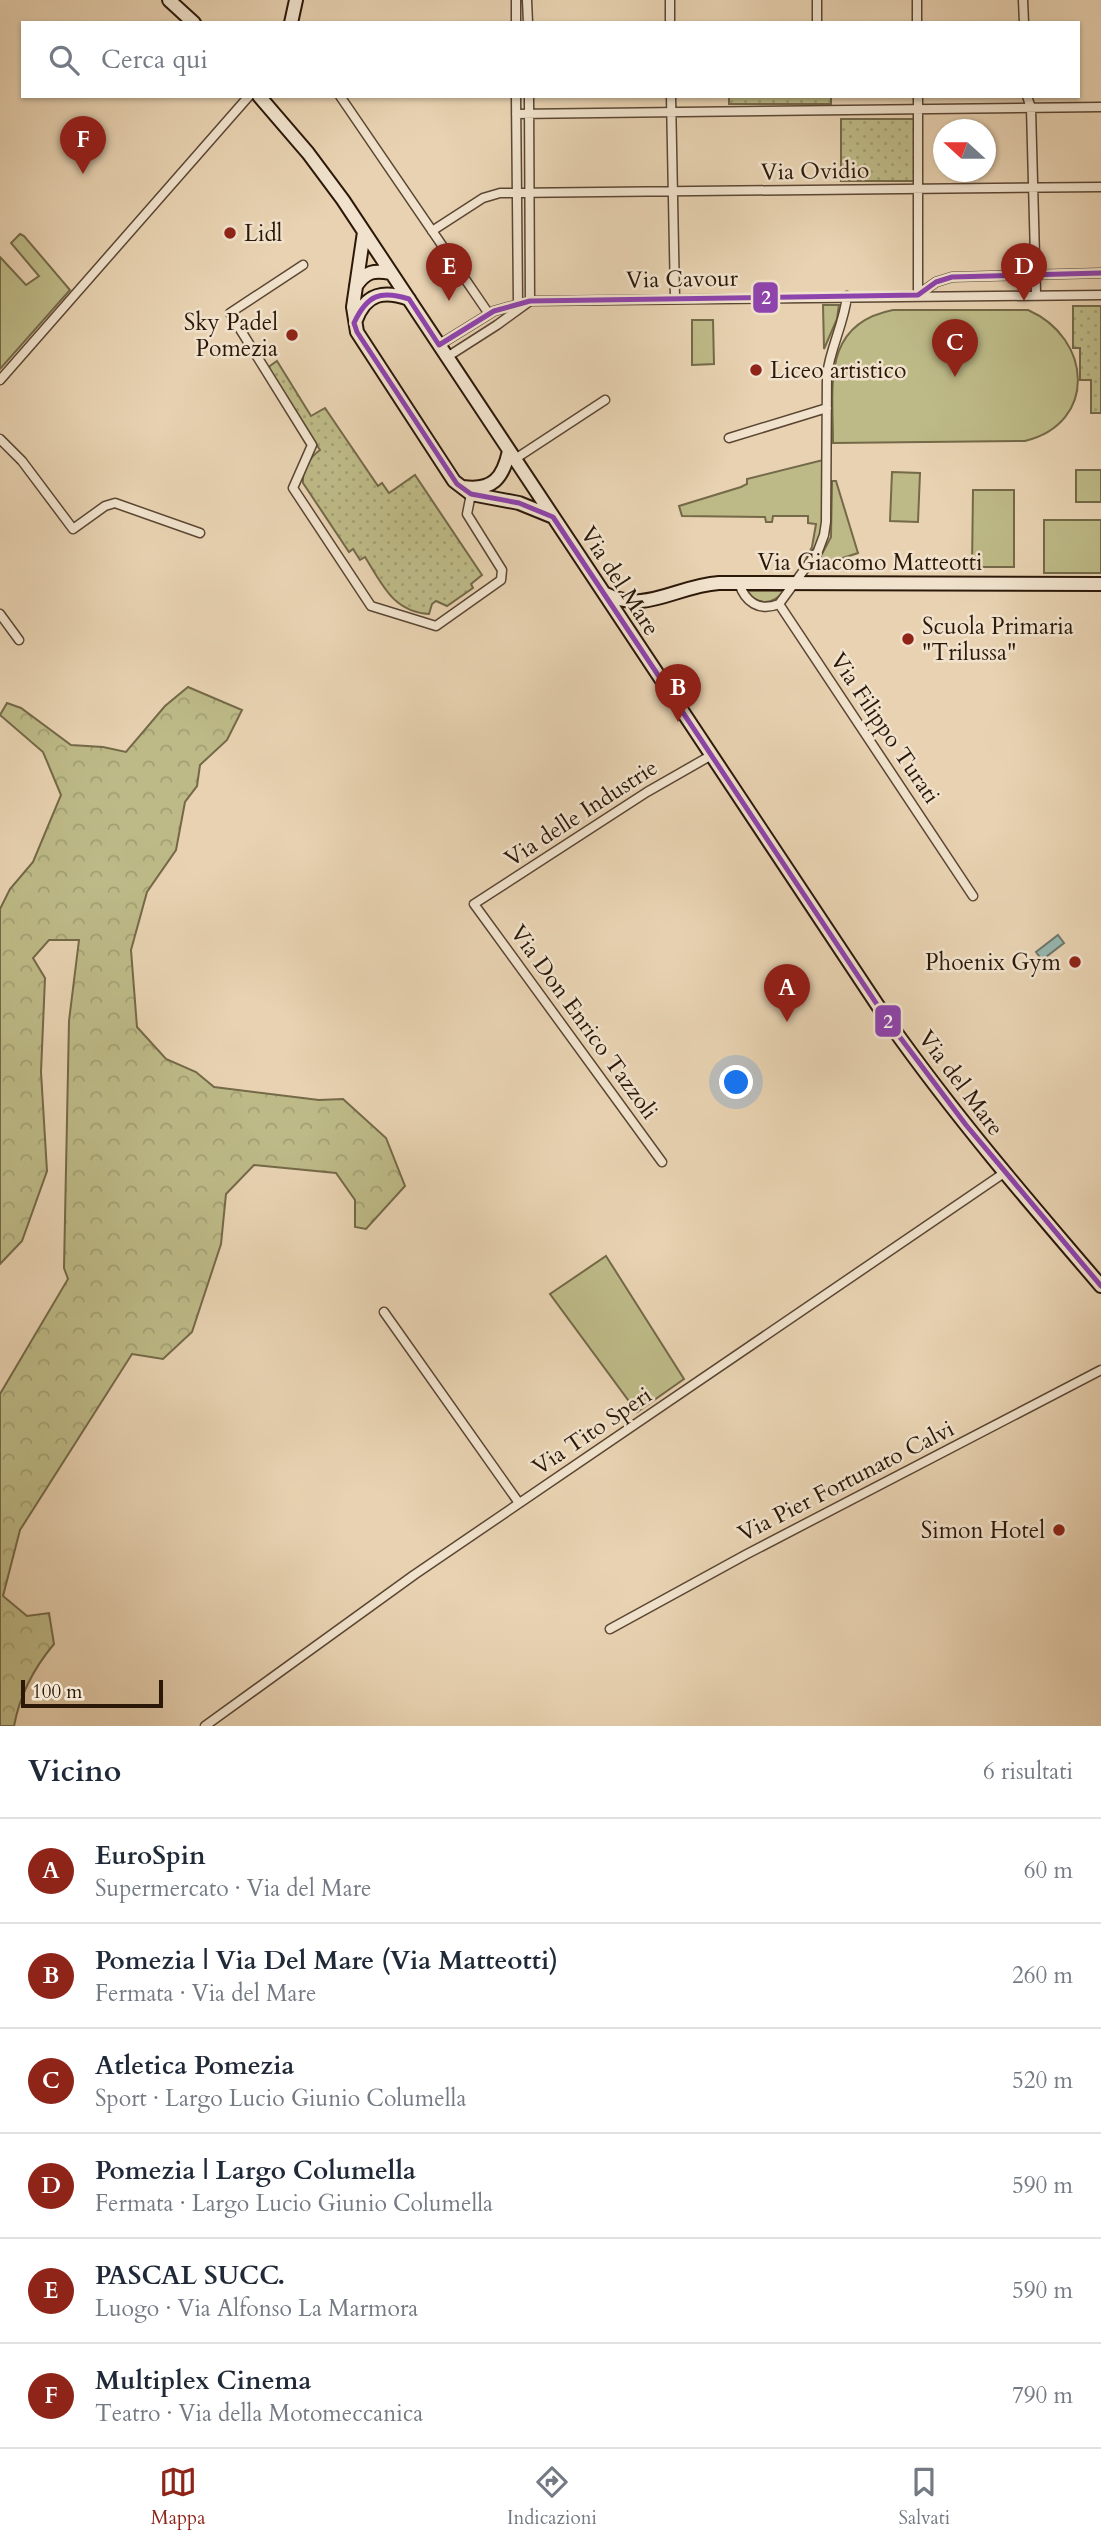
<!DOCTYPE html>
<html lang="it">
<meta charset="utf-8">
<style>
:root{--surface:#fff;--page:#f2f2f3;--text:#1f2937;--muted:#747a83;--line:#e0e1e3;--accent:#8f2418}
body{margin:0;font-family:Cardo,serif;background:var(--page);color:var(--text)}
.compass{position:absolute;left:933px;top:119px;width:63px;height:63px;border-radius:50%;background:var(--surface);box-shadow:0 2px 5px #0004;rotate:291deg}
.scale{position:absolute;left:21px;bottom:18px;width:142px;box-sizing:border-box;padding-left:7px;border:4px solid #2c1809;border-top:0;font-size:19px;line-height:24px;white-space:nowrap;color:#2c1809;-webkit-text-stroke:5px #f0e2cc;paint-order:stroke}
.you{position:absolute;left:737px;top:1083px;width:24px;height:24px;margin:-18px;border:5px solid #fff;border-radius:50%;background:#1a73e8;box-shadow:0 0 0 10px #1a73e833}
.badge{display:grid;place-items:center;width:46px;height:46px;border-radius:50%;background:var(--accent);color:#fff;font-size:23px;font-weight:700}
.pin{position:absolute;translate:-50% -58px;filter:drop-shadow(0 2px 4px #0008)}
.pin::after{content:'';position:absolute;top:37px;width:24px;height:21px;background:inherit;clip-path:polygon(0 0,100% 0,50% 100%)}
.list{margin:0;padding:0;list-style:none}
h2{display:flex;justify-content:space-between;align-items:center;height:91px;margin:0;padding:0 28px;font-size:30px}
h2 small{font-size:23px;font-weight:400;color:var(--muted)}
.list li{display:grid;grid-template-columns:46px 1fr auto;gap:21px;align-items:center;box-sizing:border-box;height:105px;padding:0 28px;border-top:2px solid var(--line)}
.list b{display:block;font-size:26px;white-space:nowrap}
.list p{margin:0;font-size:23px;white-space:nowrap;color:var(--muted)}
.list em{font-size:23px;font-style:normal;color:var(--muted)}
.icon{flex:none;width:38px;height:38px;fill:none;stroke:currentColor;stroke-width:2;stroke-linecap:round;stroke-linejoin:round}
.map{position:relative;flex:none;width:1101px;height:1726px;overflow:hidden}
.search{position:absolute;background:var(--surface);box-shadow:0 2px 5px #0004;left:21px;right:21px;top:21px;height:77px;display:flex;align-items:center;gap:18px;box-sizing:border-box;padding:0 24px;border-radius:0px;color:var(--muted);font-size:26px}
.sheet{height:721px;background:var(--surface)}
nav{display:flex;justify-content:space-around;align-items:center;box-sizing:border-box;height:98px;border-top:2px solid var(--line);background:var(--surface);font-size:19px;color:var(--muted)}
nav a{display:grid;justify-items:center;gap:4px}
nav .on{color:var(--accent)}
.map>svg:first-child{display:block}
.grass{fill:#bdba87;stroke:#746948;stroke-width:2}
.forest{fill:url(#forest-crowns);stroke:#746948;stroke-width:2}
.park{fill:url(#park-dots);stroke:#746948;stroke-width:2}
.water{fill:#97b7af;stroke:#6c776d;stroke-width:2}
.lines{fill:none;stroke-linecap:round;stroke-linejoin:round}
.street-casing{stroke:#5b4633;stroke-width:11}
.secondary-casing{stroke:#2c1809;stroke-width:16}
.street{stroke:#f0e2cc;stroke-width:8}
.secondary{stroke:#f0e2cc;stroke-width:12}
.bus-1-casing{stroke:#f0e2cc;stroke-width:10}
.bus-1{stroke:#8e44ad;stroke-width:5}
.poi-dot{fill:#8f2418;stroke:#f0e2cc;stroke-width:2.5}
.labels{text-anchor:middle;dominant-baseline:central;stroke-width:5;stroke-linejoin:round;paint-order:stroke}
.street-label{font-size:23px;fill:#2c1809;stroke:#f0e2cc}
.poi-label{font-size:23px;fill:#2c1809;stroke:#f0e2cc;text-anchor:start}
.line-badge{stroke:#f0e2cc;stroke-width:2.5}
.badge-label{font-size:19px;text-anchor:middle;font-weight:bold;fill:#fff}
</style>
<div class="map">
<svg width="1101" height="1726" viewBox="0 0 1101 1726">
<defs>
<pattern id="forest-crowns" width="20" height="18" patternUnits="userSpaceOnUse" patternTransform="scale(1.75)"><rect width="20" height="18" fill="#bdba87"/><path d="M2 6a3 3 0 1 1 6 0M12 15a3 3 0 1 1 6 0" fill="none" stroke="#a39f73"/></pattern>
<pattern id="park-dots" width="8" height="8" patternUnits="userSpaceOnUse" patternTransform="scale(1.75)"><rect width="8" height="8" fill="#bdba87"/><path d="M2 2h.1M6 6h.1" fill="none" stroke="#a39f73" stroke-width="1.8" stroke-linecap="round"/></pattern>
</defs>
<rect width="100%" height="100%" fill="#e8d2b1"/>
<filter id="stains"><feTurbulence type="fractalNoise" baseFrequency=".00286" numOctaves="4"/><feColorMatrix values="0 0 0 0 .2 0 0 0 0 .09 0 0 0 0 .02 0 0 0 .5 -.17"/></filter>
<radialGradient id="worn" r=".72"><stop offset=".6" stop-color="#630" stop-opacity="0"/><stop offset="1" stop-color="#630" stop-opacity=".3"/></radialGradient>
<path class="grass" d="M20 234 24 236 70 290 0 369V257L26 285 39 276 11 243Z
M823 305H839L837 319 824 349Z
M893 310H1028C1092 338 1098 423 1025 441L833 443C833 386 821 324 893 310Z
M692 320H713L714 364 692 365Z
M823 460 822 531 819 542 806 559 812 547 816 524 808 523V516H773L772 522H766L765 517 682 516 679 506 741 487 747 484V479Z
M1076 470H1101V502H1076Z
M892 472 920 473 918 522 890 521Z
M832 481H836L858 553 815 567 831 537Z
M973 490H1014V567H972Z
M1044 520H1101V573H1044Z
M747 591H784C773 605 757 606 747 591Z
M606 1256 684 1379 637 1412 550 1294Z"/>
<path class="forest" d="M188 687 242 710 227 740 200 765 197 786 185 802 176 850 147 892 131 950 137 1027 166 1059 196 1072 214 1087 319 1100 343 1099 386 1138 405 1186 366 1229 355 1227V1200L336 1173 254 1165 226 1194 221 1244 192 1332 163 1359 132 1354 20 1530 3 1596 27 1616 49 1613 54 1644C33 1669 20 1694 14 1726H0V1394L68 1279 64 1268 69 1021 79 940H49L33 958 45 978 41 1072 47 1171 22 1241 0 1264V909L10 889 33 862 61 795 43 752 0 715 7 703 21 708 71 745 103 747 126 752 165 706Z"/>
<path class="park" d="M729 96H831V104H729Z
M841 119H914V181H841Z
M1073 306H1101V413H1091V380H1080V348H1073Z
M277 361 311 416 325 408 378 486 382 483 389 493 415 475 482 575 471 584 473 588 447 606 436 601 432 604 429 614C393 612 382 584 365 557L360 560 353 549 349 552 303 483C302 470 310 457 320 450L267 368Z"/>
<path class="water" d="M1058 935 1064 943 1042 960 1036 952Z"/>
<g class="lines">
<defs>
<path id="street" d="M527 0 528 23
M670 0V23
M817 0V23
M917 0V23
M1023 0 1024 23
M516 23V0
M340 96 489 314
M516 96 518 304
M671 96 675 299
M918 96V295
M1027 96 1031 108 1036 294
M516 114 1101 107
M432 231 483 198 500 193 1101 187
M303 265 230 313 312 445 293 488 371 606 436 626 501 580 502 570 467 514 471 494
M918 295 936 282 952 277 1101 273
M439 345 494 311 530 301 1101 295
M447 357 497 325 530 301 529 96
M0 380 249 96
M729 438 827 408
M0 439 22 461 73 529 105 506 115 503 200 533
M515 459 605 400
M739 583C745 602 759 612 779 604L818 551 824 535 826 522 827 375C830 348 844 324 847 296
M779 604 973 896
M0 614 19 640
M662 1162 474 904 647 792 710 756
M384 1312 519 1503
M610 1629 747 1554 1101 1370
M205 1726 414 1575 1004 1173"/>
<path id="secondary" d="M169 0 194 23
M291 23 296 0
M259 96 308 153 343 200 890 1024C955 1116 1028 1201 1101 1286
M364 232 353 307 357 332 454 481 471 494 519 503 551 516
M356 286C366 271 374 270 391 273
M356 320C366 293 384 290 409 299
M463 487C493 491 503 478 509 451
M604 593C645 615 675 586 719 583L1101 584"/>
</defs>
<use href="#street" class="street-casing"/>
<use href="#secondary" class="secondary-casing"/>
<use href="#street" class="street"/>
<use href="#secondary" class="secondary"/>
<defs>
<path id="bus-1" d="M1101 273 952 277 936 282 918 295 530 301 494 311 439 345 409 299C380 290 367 295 354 323L357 332 457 484 471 494 519 503 553 517 890 1024 966 1125 1101 1286"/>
</defs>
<use href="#bus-1" class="bus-1-casing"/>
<use href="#bus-1" class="bus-1"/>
</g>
<g class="poi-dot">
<circle cx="230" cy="233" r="7"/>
<circle cx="292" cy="335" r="7"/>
<circle cx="756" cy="370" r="7"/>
<circle cx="908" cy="639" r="7"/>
<circle cx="1075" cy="962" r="7"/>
<circle cx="1059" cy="1530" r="7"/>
</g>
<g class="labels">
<g class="street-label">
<text transform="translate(815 171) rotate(-1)">Via Ovidio</text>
<text transform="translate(682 279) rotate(-1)">Via Cavour</text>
<text x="870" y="562">Via Giacomo Matteotti</text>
<text transform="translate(620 581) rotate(57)">Via del Mare</text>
<text transform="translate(885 728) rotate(56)">Via Filippo Turati</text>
<text transform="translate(581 813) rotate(-33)">Via delle Industrie</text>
<text transform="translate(584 1022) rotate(54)">Via Don Enrico Tazzoli</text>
<text transform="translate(961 1083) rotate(53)">Via del Mare</text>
<text transform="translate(592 1431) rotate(-34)">Via Tito Speri</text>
<text transform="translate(846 1481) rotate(-27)">Via Pier Fortunato Calvi</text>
</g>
<g class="poi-label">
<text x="244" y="233">Lidl</text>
<text x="278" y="322" text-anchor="end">Sky Padel<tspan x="278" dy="26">Pomezia</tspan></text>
<text x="770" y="370">Liceo artistico</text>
<text x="922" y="626">Scuola Primaria<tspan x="922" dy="26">"Trilussa"</tspan></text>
<text x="1061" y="962" text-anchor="end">Phoenix Gym</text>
<text x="1045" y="1530" text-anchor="end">Simon Hotel</text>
</g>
</g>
<g class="line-badge">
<rect x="752" y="281" width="27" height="33" rx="7" fill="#8e44ad"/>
<rect x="874" y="1004" width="28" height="34" rx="7" fill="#8e44ad"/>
</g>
<g class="badge-label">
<text x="766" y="304">2</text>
<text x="888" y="1028">2</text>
</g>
<rect width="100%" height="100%" filter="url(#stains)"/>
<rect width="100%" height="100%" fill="url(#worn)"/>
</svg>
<svg class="compass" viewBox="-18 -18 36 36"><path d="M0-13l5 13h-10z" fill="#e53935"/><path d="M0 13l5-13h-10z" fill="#747a83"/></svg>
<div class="scale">100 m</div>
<div class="you"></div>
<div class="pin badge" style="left:787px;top:1022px">A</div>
<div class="pin badge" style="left:678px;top:722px">B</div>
<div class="pin badge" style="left:955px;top:377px">C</div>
<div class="pin badge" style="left:1024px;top:301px">D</div>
<div class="pin badge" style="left:449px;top:301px">E</div>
<div class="pin badge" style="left:83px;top:174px">F</div>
<div class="search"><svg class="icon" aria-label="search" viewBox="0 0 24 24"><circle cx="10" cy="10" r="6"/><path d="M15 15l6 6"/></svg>Cerca qui</div>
</div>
<section class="sheet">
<h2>Vicino<small>6 risultati</small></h2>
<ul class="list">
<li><span class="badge">A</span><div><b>EuroSpin</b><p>Supermercato · Via del Mare</p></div><em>60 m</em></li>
<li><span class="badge">B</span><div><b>Pomezia | Via Del Mare (Via Matteotti)</b><p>Fermata · Via del Mare</p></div><em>260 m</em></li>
<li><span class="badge">C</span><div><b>Atletica Pomezia</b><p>Sport · Largo Lucio Giunio Columella</p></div><em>520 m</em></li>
<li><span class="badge">D</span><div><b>Pomezia | Largo Columella</b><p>Fermata · Largo Lucio Giunio Columella</p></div><em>590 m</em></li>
<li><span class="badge">E</span><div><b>PASCAL SUCC.</b><p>Luogo · Via Alfonso La Marmora</p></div><em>590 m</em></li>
<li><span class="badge">F</span><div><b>Multiplex Cinema</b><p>Teatro · Via della Motomeccanica</p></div><em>790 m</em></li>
</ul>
</section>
<nav>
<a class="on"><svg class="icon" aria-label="map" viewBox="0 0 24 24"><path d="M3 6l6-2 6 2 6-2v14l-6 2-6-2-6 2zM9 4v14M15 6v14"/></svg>Mappa</a>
<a><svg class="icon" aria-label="directions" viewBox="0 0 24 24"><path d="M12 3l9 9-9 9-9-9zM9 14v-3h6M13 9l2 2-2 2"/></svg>Indicazioni</a>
<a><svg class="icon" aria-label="saved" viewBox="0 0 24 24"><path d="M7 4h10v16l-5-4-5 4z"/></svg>Salvati</a>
</nav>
